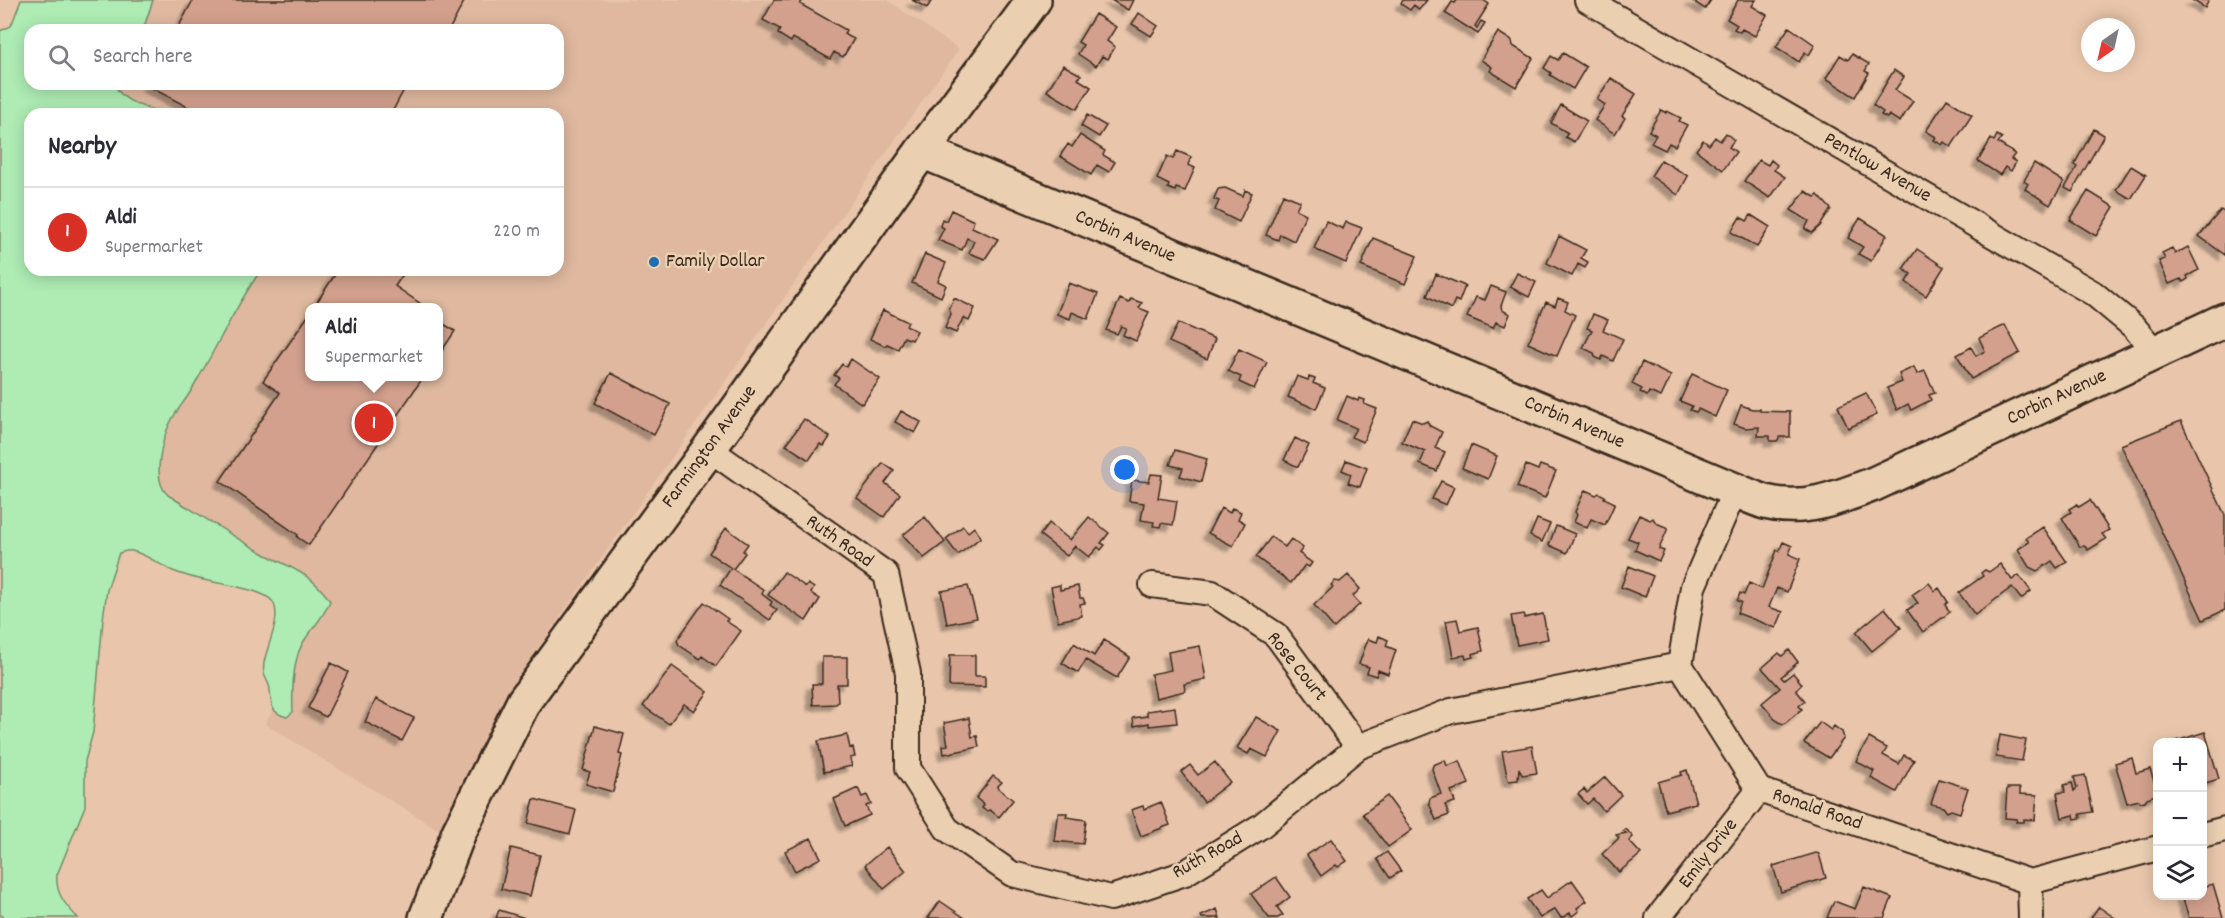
<!DOCTYPE html>
<meta charset="utf-8">
<style>
:root{--surface:#fff;--page:#f2f2f3;--text:#2b2b33;--muted:#7c7c81;--line:#e1e1e2;--accent:#d93025}
body{margin:0;font-family:Dekko,sans-serif;background:var(--page);color:var(--text)}
.controls{position:absolute;right:18px;bottom:18px;display:grid;overflow:hidden;border-radius:12px;box-shadow:0 3px 15px #0003}
.controls button{width:54px;height:54px;display:grid;place-items:center;padding:0;border:0;border-bottom:2px solid var(--line);background:var(--surface);color:var(--text);font:30px sans-serif}
.compass{position:absolute;left:2081px;top:18px;width:54px;height:54px;border-radius:50%;background:var(--surface);box-shadow:0 3px 15px #0003;rotate:214deg}
.you{position:absolute;left:1125px;top:470px;width:21px;height:21px;margin:-15px;border:4px solid #fff;border-radius:50%;background:#1a73e8;box-shadow:0 0 0 9px #1a73e833}
.badge{display:grid;place-items:center;width:39px;height:39px;border-radius:50%;background:var(--accent);color:#fff;font-size:20px;font-weight:700}
.pin{position:absolute;translate:-50% -50%;border:3px solid #fff;box-shadow:0 2px 6px #0006}
.popup{position:absolute;left:305px;top:303px;width:138px;height:78px;box-sizing:border-box;display:grid;place-content:center;border-radius:12px;background:var(--surface);filter:drop-shadow(0 2px 4px #0005);font-size:20px;white-space:nowrap;color:var(--muted)}
.popup b{font-size:22px;color:var(--text)}
.popup::after{content:'';position:absolute;left:50%;top:100%;margin-left:-12px;border:12px solid transparent;border-top-color:var(--surface)}
.list{margin:0;padding:0;list-style:none}
h2{display:flex;justify-content:space-between;align-items:center;height:78px;margin:0;padding:0 24px;font-size:26px}
h2 small{font-size:20px;font-weight:400;color:var(--muted)}
.list li{display:grid;grid-template-columns:39px 1fr auto;gap:18px;align-items:center;box-sizing:border-box;height:90px;padding:0 24px;border-top:2px solid var(--line)}
.list b{display:block;font-size:22px;white-space:nowrap}
.list p{margin:0;font-size:20px;white-space:nowrap;color:var(--muted)}
.list em{font-size:20px;font-style:normal;color:var(--muted)}
.icon{flex:none;width:33px;height:33px;fill:none;stroke:currentColor;stroke-width:2;stroke-linecap:round;stroke-linejoin:round}
.map{position:relative;flex:none;width:2225px;height:918px;overflow:hidden}
.search{position:absolute;background:var(--surface);box-shadow:0 3px 15px #0003;left:24px;top:24px;width:540px;height:66px;display:flex;align-items:center;gap:15px;box-sizing:border-box;padding:0 21px;border-radius:18px;color:var(--muted);font-size:22px}
.panel{position:absolute;background:var(--surface);box-shadow:0 3px 15px #0003;left:24px;top:108px;width:540px;height:168px;border-radius:18px}
.map>svg:first-child{display:block}
.built{fill:#dfb89f;fill-rule:evenodd}
.green{fill:#aeecb4;stroke:#748b69;stroke-width:1.5}
.building{fill:#d2a08d;stroke:#3b2a1e;stroke-width:1.5;filter:url(#shadow)}
.lines{fill:none;stroke-linecap:round;stroke-linejoin:round}
.minor-casing{stroke:#3b2a1e;stroke-width:28}
.secondary-casing{stroke:#3b2a1e;stroke-width:38}
.minor{stroke:#eacfb1;stroke-width:24}
.secondary{stroke:#eacfb1;stroke-width:33}
.poi-dot{fill:#1f6fb2;stroke:#eacfb1;stroke-width:2}
.labels{text-anchor:middle;dominant-baseline:central;stroke-width:5;stroke-linejoin:round;paint-order:stroke}
.street-label{font-size:20px;fill:#3b2a1e;stroke:#eacfb1}
.poi-label{font-size:20px;fill:#3b2a1e;stroke:#eacfb1;text-anchor:start}
</style>
<div class="map">
<svg width="2225" height="918" viewBox="0 0 2225 918">
<defs>
<filter id="shadow"><feDropShadow dx="-5.5" dy="5.5" stdDeviation="1.5" flood-color="#0004"/></filter>
</defs>
<rect width="100%" height="100%" fill="#e9c6ab"/>
<filter id="ink" filterUnits="userSpaceOnUse"><feTurbulence type="fractalNoise" baseFrequency=".0167" numOctaves="2"/><feDisplacementMap in="SourceGraphic" scale="12" xChannelSelector="R" yChannelSelector="G"/><feConvolveMatrix kernelMatrix="1 2 1 2 8 2 1 2 1" color-interpolation-filters="sRGB"/></filter>
<g filter="url(#ink)">
<path class="built" d="M153 0H887L959 49 511 687 444 833 265 724 273 710 279 715 293 712 292 680 302 644 324 615 298 569 264 554 168 495 162 490 157 468 170 422 191 391 244 293 261 270H558V114H160L129 100 117 91 115 84H558V30H143ZM310 308H439V376H310Z"/>
<path class="green" d="M21 0H153L143 30H30V84H115C120 102 146 106 160 114H30V270H261C234 308 215 351 191 391 185 401 176 411 171 421 162 439 151 481 168 495 199 514 230 535 263 553 290 568 312 573 330 601 324 617 313 627 304 641 292 660 292 690 293 712L287 717C271 713 271 705 270 690 270 684 265 679 264 673 260 655 284 622 273 602 264 588 211 583 195 578 188 576 180 574 173 571 160 565 146 554 132 551 127 550 123 552 119 553L107 590 103 619 93 732 85 761V806L57 875C55 893 66 906 78 918H7L0 915V31L11 26Z"/>
<path class="building" d="M193 0H465L449 30H177Z
M774 0H803L800 4 846 30 844 34 854 39 843 57 834 52 830 59 793 38 791 42 778 34 780 29 763 20Z
M912 0H932L927 8Z
M1111 0H1133L1128 10Z
M1403 0H1427L1419 10 1414 5 1410 10 1401 4Z
M1457 0H1483L1489 4 1475 26 1477 28 1481 21 1485 23 1478 34 1445 13 1452 2 1455 3Z
M1691 0H1711L1705 9Z
M1738 0H1756L1752 6 1767 15 1755 36 1742 29 1740 32 1734 29 1737 25 1727 19Z
M2192 0H2209L2205 8Z
M1139 13 1158 26 1151 36 1132 24Z
M1095 14 1116 27 1107 41 1115 47 1108 59 1102 56 1096 66 1078 54 1083 45 1078 42Z
M1789 27 1815 45 1809 55 1805 52 1799 62 1776 47Z
M1498 32 1512 41 1513 46 1533 58 1516 87 1490 71 1492 67 1481 60Z
M1563 53 1586 67 1573 89 1550 75 1551 73 1544 68 1551 56 1558 60Z
M1852 54 1869 64 1865 71 1869 73 1855 97 1826 78 1840 55 1848 60Z
M1063 65 1081 75 1078 79 1091 87 1077 109 1047 91Z
M1894 70 1904 77 1895 90 1913 101 1900 122 1889 115 1887 118 1881 115 1883 112 1873 105Z
M1611 78 1636 94 1622 116 1625 118 1615 134 1595 120 1605 105 1597 99Z
M149 84H407L391 114H201L148 86Z
M1947 99 1972 115 1951 147 1944 142 1942 145 1934 140 1936 137 1926 131Z
M1561 105 1587 121 1574 142 1565 137 1568 133 1551 123Z
M1661 110 1666 113 1667 111 1681 118 1679 121 1687 125 1675 146 1669 143 1665 150 1651 143 1656 135 1649 131Z
M1087 115 1106 126 1099 137 1081 126Z
M2094 129 2104 135 2072 192 2065 188 2077 167 2074 165Z
M1726 133 1734 140 1729 147 1736 152 1723 170 1696 150 1703 140 1709 145 1715 137 1720 141Z
M1080 135 1105 151 1103 155 1115 162 1109 172 1097 165 1091 175 1060 156 1068 144 1072 147Z
M1997 135 2002 138 1998 143 2015 154 2011 159 2016 162 2011 171 2005 167 2000 175 1978 161 1991 139 1994 141Z
M1177 151 1191 157 1188 165 1195 168 1185 191 1176 188 1175 191 1168 188 1169 185 1157 179 1167 156 1173 159Z
M1661 160 1688 176 1678 195 1651 176Z
M1759 160 1768 165 1771 160 1777 165 1774 170 1785 177 1770 198 1744 181Z
M2034 163 2064 182 2050 205 2025 189 2028 184 2024 181Z
M2131 166 2146 175 2131 199 2116 190Z
M1225 188 1243 196 1245 190 1252 193 1239 222 1215 210 1219 201 1214 199 1218 189Z
M1805 191 1815 197 1818 195 1831 209 1820 226 1812 233 1805 229 1809 221 1791 210Z
M2088 191 2114 207 2096 236 2070 220Z
M1283 194 1300 201 1296 209 1306 214 1294 241 1280 234 1278 240 1266 235Z
M951 210 974 221 972 227 998 239 985 259 969 253 974 241 967 238 962 250 938 240 944 228 940 226 942 219 946 221Z
M2221 210 2225 213V255L2199 236Z
M1751 215 1770 227 1757 247 1731 232 1740 217 1747 221Z
M1860 218 1887 235 1871 261 1858 254 1863 247 1848 238Z
M1326 221 1343 229 1346 222 1362 228 1346 263 1314 249Z
M1559 236 1586 250 1581 258 1588 262 1585 268 1578 264 1572 276 1547 263Z
M1373 238 1417 256 1405 284 1361 266Z
M2188 247 2199 270 2187 276 2188 279 2183 282 2181 279 2169 284 2159 261 2165 259 2162 253 2172 248 2175 254Z
M1917 249 1944 267 1926 296 1906 282 1911 274 1903 269Z
M925 254 946 263 938 281 946 285 941 297 912 283Z
M338 270H406L395 286 421 304 419 308H313Z
M1517 273 1536 282 1529 297 1510 287Z
M1436 274 1465 286 1459 302 1455 300 1451 309 1427 296Z
M1069 283 1098 294 1088 319 1072 312 1070 319 1057 314Z
M1491 286 1506 292 1501 306 1502 310 1510 314 1505 326 1496 322 1493 328 1467 317 1476 297 1485 300Z
M954 298 975 308 969 321 963 318 956 333 945 328 951 314 949 309Z
M1558 298 1568 302 1565 310 1575 315 1557 356 1528 343 1546 302 1555 306Z
M1120 299 1129 303 1131 299 1142 303 1139 308 1149 312 1136 341 1123 335 1126 328 1121 326 1117 334 1106 330Z
M883 310 908 322 906 326 917 331 912 340 904 337 898 349 887 344 885 346 870 339Z
M310 313V376H424L309 545 297 537 298 535 220 481 280 393 263 381Z
M1593 314 1608 320 1603 330 1623 339 1613 361 1603 356 1601 360 1595 357 1594 353 1583 348 1592 330 1587 328Z
M439 321 455 331 439 355Z
M1178 323 1215 339 1207 359 1169 342Z
M2005 325 2020 353 1971 379 1957 355 1971 347 1976 356 1985 351 1979 338Z
M1239 349 1267 362 1254 389 1239 382 1241 377 1228 371Z
M851 359 880 379 862 404 834 384 839 378 834 375 842 364 846 367Z
M1642 362 1671 376 1661 397 1649 392 1647 396 1640 392 1642 389 1632 384Z
M1914 367 1917 374 1925 371 1935 393 1929 395 1931 400 1911 410 1908 404 1897 410 1887 388 1902 382 1899 374Z
M611 373 670 404 654 435 595 403Z
M1692 374 1727 390 1715 417 1698 409 1696 412 1690 410 1692 406 1680 401Z
M1297 376 1308 380 1309 377 1315 379 1313 383 1325 388 1316 409 1288 397Z
M1866 393 1877 415 1848 428 1838 406Z
M1347 396 1358 401 1359 398 1365 400 1364 404 1377 409 1363 442 1351 437 1356 428 1337 420Z
M1741 405 1752 409H1760V411L1790 412V437H1780L1777 441H1770V436H1758L1759 427 1745 428 1734 424Z
M901 411 921 422 915 433 895 422Z
M804 419 830 437 824 446 820 444 809 460 786 445Z
M1412 419 1423 423 1427 421 1430 426 1442 432 1435 448 1445 452 1437 471 1420 464 1425 452 1402 442Z
M2181 421 2225 515V610L2203 620 2121 445Z
M1295 438 1309 445 1298 467 1284 460Z
M1471 445 1497 456 1488 479 1462 468Z
M1175 450 1207 459 1201 482 1180 476 1183 468 1170 465Z
M1346 460 1367 468 1360 487 1348 483 1351 474 1342 470Z
M883 463 894 471 885 483 900 494 884 517 857 498Z
M1526 465 1538 470 1540 465 1556 471 1545 498 1517 487Z
M1151 474 1162 475 1158 498 1177 501 1173 525 1161 523 1160 527 1153 526 1154 522 1141 520 1144 503 1129 501 1132 480 1149 482Z
M1441 481 1454 487 1446 505 1432 499Z
M1585 490 1596 495 1599 493 1605 496 1604 498 1615 503 1605 525 1591 519 1587 528 1574 522 1577 515 1575 512Z
M2090 500 2109 530 2102 534 2106 539 2088 550 2084 545 2080 547 2062 518 2071 512 2069 509 2077 504 2079 507Z
M1221 508 1230 513 1232 508 1241 512 1238 519 1245 523 1233 546 1208 533Z
M1639 515 1650 520 1653 518 1656 523 1668 528 1659 549 1664 551 1659 561 1635 550 1638 542 1628 538Z
M925 517 945 542 924 558 903 535Z
M1089 517 1109 533 1101 543 1105 545 1101 550 1098 547 1089 557 1075 546 1067 556 1040 535 1049 523 1070 540Z
M1537 519 1550 524 1542 542 1530 536Z
M963 526 968 532 974 527 981 537 958 555 946 539Z
M1556 526 1575 534 1567 553 1549 545Z
M2043 527 2067 562 2057 568 2052 561 2037 571 2029 567 2018 549 2029 542 2026 538Z
M726 528 748 544 743 551 745 553 733 569 764 590 762 594 772 602 770 605 777 610 770 620 720 585 731 568 709 553Z
M1271 537 1285 547 1291 539 1303 548 1299 553 1312 563 1309 567 1305 565 1291 583 1256 557Z
M1783 542 1792 546 1789 554 1800 559 1787 592 1777 588 1769 607 1783 612 1776 628 1737 613 1741 602 1737 601 1740 593 1744 595 1749 583 1762 589 1777 550 1779 551Z
M2000 564 2012 580 2019 575 2031 591 2021 599 2012 587 1975 615 1959 593 1983 576 1981 573 1985 570 1989 572Z
M1629 566 1653 576 1645 597 1621 587Z
M784 572 806 587 808 584 814 588 811 593 820 599 806 621 768 595Z
M1348 575 1360 589 1353 596 1360 604 1334 628 1314 605 1333 587 1331 585 1335 581 1340 582Z
M1929 583 1935 591 1939 588 1948 602 1945 605 1950 612 1923 632 1907 610 1918 603 1912 595Z
M1060 585V590L1078 586 1080 598H1083L1085 603 1080 604 1082 616 1058 621 1051 587Z
M968 586 977 618 947 624 941 591Z
M704 602 728 619 726 621 741 631 716 666 702 656 700 659 679 645 677 640Z
M1885 608 1901 628 1872 651 1856 632Z
M1524 614V618L1543 614 1548 639 1517 645 1511 616Z
M1457 619 1460 631 1478 627 1483 651 1472 654 1473 657 1466 659 1465 655 1453 657 1446 621Z
M1379 636 1388 640 1386 646 1396 650 1388 674 1378 670 1376 676 1367 673 1369 667 1359 664 1368 639 1377 642Z
M1104 640 1130 657 1117 678 1086 660 1078 673 1062 663 1074 643 1094 656Z
M1200 646 1206 679 1184 684 1185 691 1156 698 1151 674 1171 670 1168 652Z
M1789 650 1798 662 1781 677 1784 680 1793 673 1802 684 1796 690 1805 701 1799 706 1802 709 1784 724 1778 722 1762 703 1780 688 1762 668 1779 653 1782 656Z
M950 655H975V676H985V687L949 686Z
M822 657H847V684H837L838 702 836 704 813 705 812 684H822Z
M331 663 348 672 326 717 308 708Z
M672 666 708 692 694 711 684 704 669 724 643 706Z
M376 699 414 718 402 741 365 722Z
M1175 707 1177 723 1149 726V723L1134 726 1133 718 1147 716V711Z
M1256 717 1281 731 1267 757 1251 749 1248 754 1237 748Z
M969 718 972 737 977 736 979 747 944 754 943 746 948 745 944 723Z
M1820 722 1831 730 1834 726 1842 732 1844 738 1829 758 1804 743Z
M595 726 624 734 619 754 622 755 613 792 586 784 590 772 583 770Z
M2205 732 2219 779 2202 784V742H2177L2176 741Z
M847 735 850 748 853 747 855 757 850 758 852 766 824 772 818 741Z
M2000 735 2026 740 2022 761 1996 757Z
M1869 738 1887 748 1883 755 1899 764 1904 755 1914 760 1897 792 1871 778 1874 771 1856 761Z
M1532 746 1537 773 1522 775 1519 768 1518 780 1508 781 1502 751Z
M2132 758 2136 773 2150 769 2158 794 2147 798 2145 801 2140 802 2139 800 2127 803 2115 763Z
M1445 760 1447 766 1460 761 1469 784 1451 791 1455 802 1445 805 1449 815 1436 820 1429 803 1430 798 1441 794 1432 769 1433 765Z
M1215 762 1230 782 1204 802 1181 772 1190 765 1198 775Z
M1687 770 1696 803 1666 811 1658 782 1682 775 1681 772Z
M2085 775 2093 812 2080 814 2081 818 2075 819 2074 815 2062 818 2057 793 2065 792 2064 785 2072 783 2074 791 2077 788 2074 777Z
M993 776 1002 782 997 787 1013 800 999 817 990 810 986 811 982 808 984 805 976 798Z
M1605 777 1621 795 1604 811 1593 799 1587 804 1578 794 1584 789 1587 793Z
M1939 779 1968 788 1960 813 1951 810 1947 812 1943 807 1931 804Z
M858 788 862 797 867 795 871 804 866 806 870 815 845 826 834 799Z
M2007 788H2020V794L2037 795 2035 820 2024 819V822H2016L2017 819 2005 818Z
M1387 796 1412 830 1388 847 1363 814Z
M534 799 576 810 570 834 528 823Z
M1161 802 1170 825 1141 836 1131 810 1143 806 1144 809Z
M1059 813H1067L1066 817 1086 820 1083 844 1054 841 1057 817Z
M1626 829 1633 837 1629 841 1641 854 1619 872 1602 854 1619 838 1616 835 1626 833 1623 831Z
M811 838 821 858 795 871 785 851Z
M1331 839 1347 861 1338 867 1336 865 1321 876 1307 855Z
M887 847 906 871 884 889 865 865Z
M511 848 540 855 530 896 501 889Z
M1387 852 1401 871 1390 878 1377 859Z
M1816 853 1819 854 1826 878 1781 892 1773 866Z
M1276 877 1290 897 1277 907 1283 915 1278 918H1269L1251 894Z
M1572 880 1587 901 1577 908 1579 911 1572 916 1570 913 1561 918 1555 909 1540 918 1527 899 1541 890 1547 898Z
M2213 884 2223 918H2189L2182 896H2202V887Z
M1864 887 1892 898 1884 918H1827L1834 901 1855 909Z
M940 901 965 918H928Z
M2099 907 2115 918H2091Z
M1217 909 1220 918H1202L1201 916Z
M499 910 525 918H496Z"/>
<g class="lines">
<defs>
<path id="minor" d="M1587 0 2093 293 2134 327 2155 352
M709 449 886 574 908 673V768L947 829 1012 874 1111 898 1185 873 1261 826 1358 747 1451 711 1680 665
M1735 490 1693 587 1680 665 1759 790 2030 882 2158 848
M1152 585 1212 593 1276 635 1358 747
M2202 835 2225 829
M2030 882 2031 918
M1658 918 1759 790"/>
<path id="secondary" d="M922 151 1735 490C1745 494 1755 499 1765 502 1804 512 1838 498 1874 484L2225 320
M426 918 459 832 524 701 709 449 922 151 1034 0"/>
</defs>
<use href="#minor" class="minor-casing"/>
<use href="#secondary" class="secondary-casing"/>
<use href="#minor" class="minor"/>
<use href="#secondary" class="secondary"/>
</g>
</g>
<circle class="poi-dot" cx="654" cy="262" r="6"/>
<g class="labels">
<g class="street-label">
<text transform="translate(1877 168) rotate(30)">Pentlow Avenue</text>
<text transform="translate(1125 237) rotate(23)">Corbin Avenue</text>
<text transform="translate(2057 398) rotate(-25)">Corbin Avenue</text>
<text transform="translate(1574 423) rotate(23)">Corbin Avenue</text>
<text transform="translate(710 447) rotate(-54)">Farmington Avenue</text>
<text transform="translate(839 542) rotate(35)">Ruth Road</text>
<text transform="translate(1296 667) rotate(51)">Rose Court</text>
<text transform="translate(1817 810) rotate(19)">Ronald Road</text>
<text transform="translate(1709 854) rotate(-52)">Emily Drive</text>
<text transform="translate(1208 856) rotate(-29)">Ruth Road</text>
</g>
<g class="poi-label">
<text x="666" y="262">Family Dollar</text>
</g>
</g>
</svg>
<div class="controls">
<button>+</button>
<button>−</button>
<button><svg class="icon" aria-label="layers" viewBox="0 0 24 24"><path d="M12 4l9 5-9 5-9-5zM3 14l9 5 9-5"/></svg></button>
</div>
<svg class="compass" viewBox="-18 -18 36 36"><path d="M0-13l5 13h-10z" fill="#e53935"/><path d="M0 13l5-13h-10z" fill="#7c7c81"/></svg>
<div class="you"></div>
<div class="pin badge" style="left:374px;top:423px">1</div>
<div class="popup"><b>Aldi</b>Supermarket</div>
<div class="search"><svg class="icon" aria-label="search" viewBox="0 0 24 24"><circle cx="10" cy="10" r="6"/><path d="M15 15l6 6"/></svg>Search here</div>
<section class="panel">
<h2>Nearby<small></small></h2>
<ul class="list">
<li><span class="badge">1</span><div><b>Aldi</b><p>Supermarket</p></div><em>220 m</em></li>
</ul>
</section>
</div>
